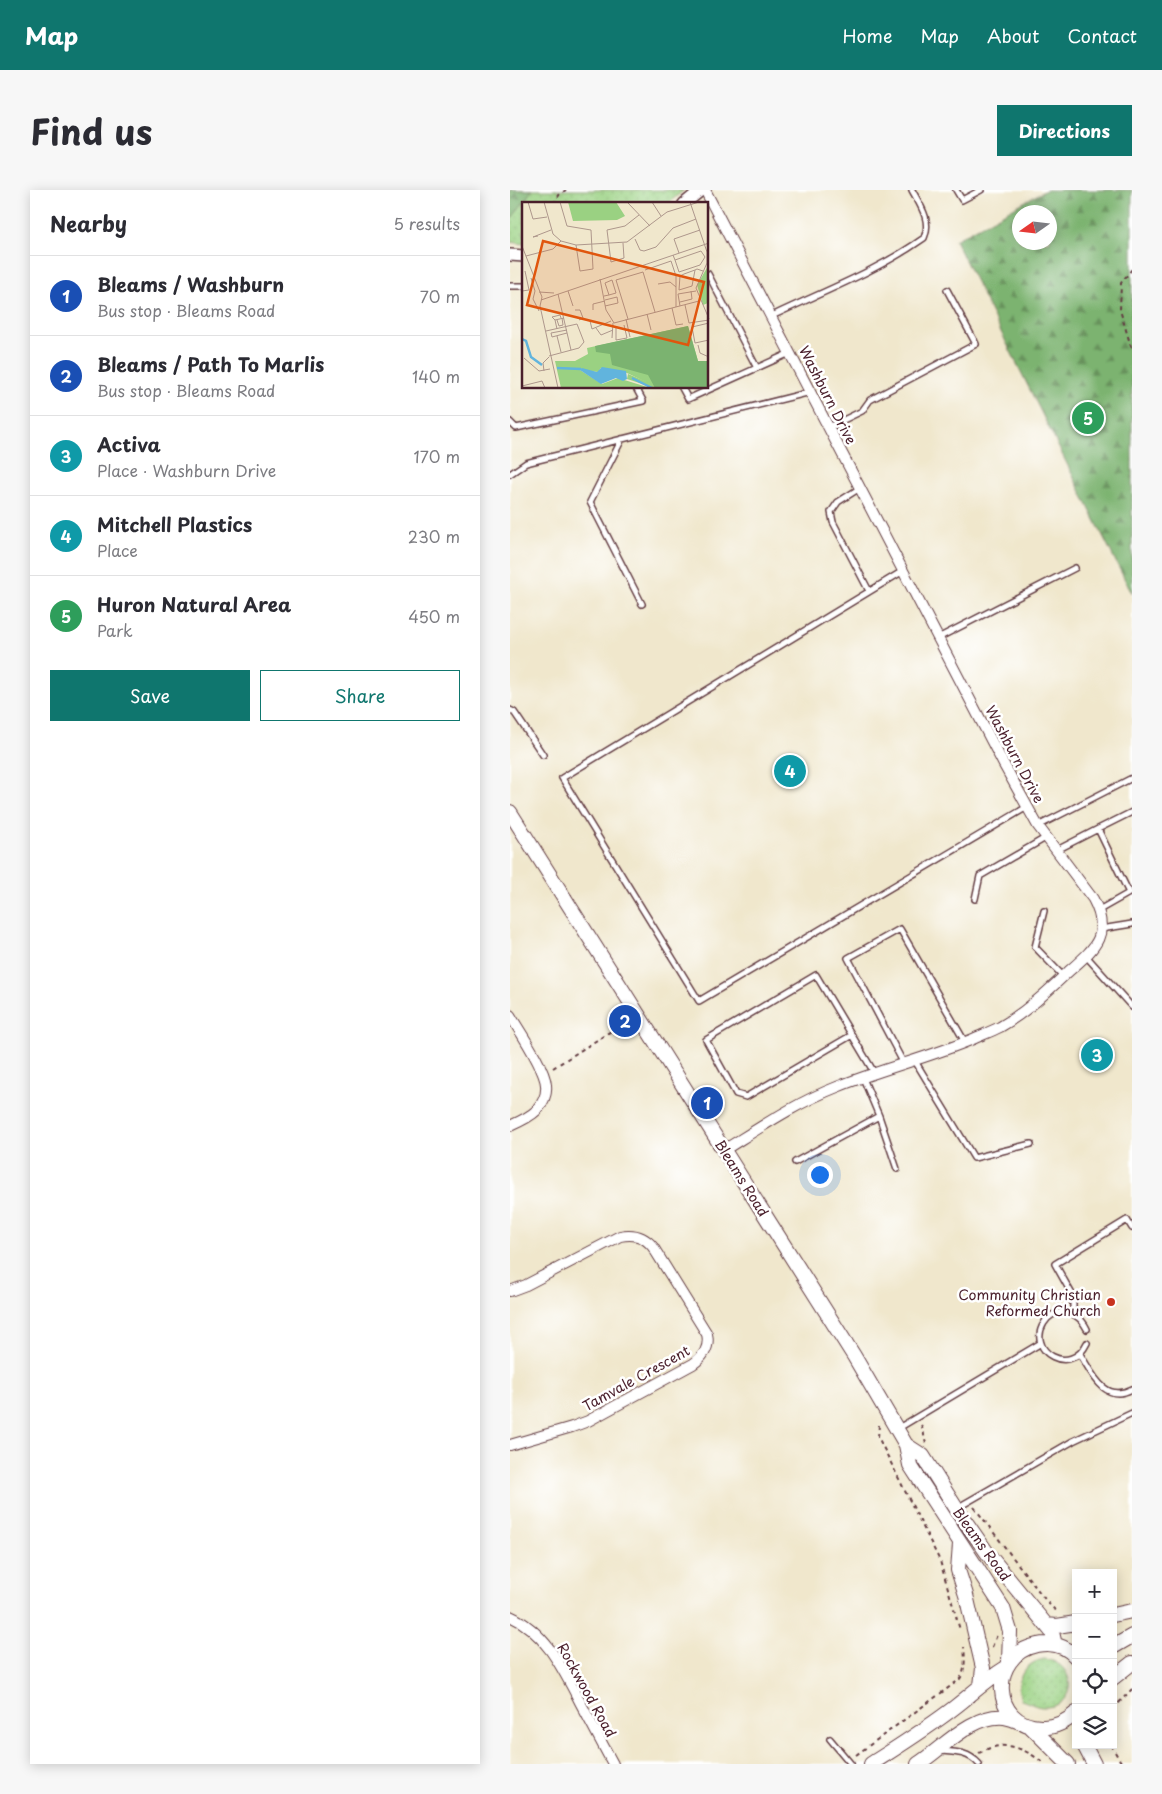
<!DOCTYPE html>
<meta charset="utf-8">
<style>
:root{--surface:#fff;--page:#f7f7f7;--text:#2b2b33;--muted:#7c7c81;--line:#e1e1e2;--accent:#0f766e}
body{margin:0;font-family:"Playpen Sans",sans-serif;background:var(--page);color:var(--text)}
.controls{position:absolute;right:15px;bottom:15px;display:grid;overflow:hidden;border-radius:0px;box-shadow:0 2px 12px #0003}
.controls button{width:45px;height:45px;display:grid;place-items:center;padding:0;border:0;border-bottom:1px solid var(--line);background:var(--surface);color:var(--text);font:25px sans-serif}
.compass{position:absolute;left:502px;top:15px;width:45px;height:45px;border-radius:50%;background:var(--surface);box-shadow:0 2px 12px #0003;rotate:256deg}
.you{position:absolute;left:309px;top:984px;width:18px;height:18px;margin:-12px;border:4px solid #fff;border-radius:50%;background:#1a73e8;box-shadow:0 0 0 8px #1a73e833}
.badge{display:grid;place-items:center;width:32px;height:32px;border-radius:50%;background:var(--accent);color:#fff;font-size:16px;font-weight:700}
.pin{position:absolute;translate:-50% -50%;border:2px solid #fff;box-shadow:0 1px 5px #0006}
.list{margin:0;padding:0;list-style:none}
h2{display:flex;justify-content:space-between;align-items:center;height:65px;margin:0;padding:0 20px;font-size:21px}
h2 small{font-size:16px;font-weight:400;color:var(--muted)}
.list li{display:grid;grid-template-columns:32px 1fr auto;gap:15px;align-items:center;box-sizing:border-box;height:80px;padding:0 20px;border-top:1px solid var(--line)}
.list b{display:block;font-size:19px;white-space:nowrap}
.list p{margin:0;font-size:16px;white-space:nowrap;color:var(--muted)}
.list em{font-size:16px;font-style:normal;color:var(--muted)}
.actions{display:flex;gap:10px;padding:15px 20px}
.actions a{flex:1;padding:11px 0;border:1px solid var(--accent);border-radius:0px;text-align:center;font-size:18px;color:var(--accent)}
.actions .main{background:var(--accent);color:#fff}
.icon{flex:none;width:28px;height:28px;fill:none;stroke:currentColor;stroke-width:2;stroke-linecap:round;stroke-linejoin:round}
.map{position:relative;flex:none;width:622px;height:1574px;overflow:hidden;border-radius:0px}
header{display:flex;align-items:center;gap:30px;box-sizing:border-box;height:70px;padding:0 25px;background:var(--accent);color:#fff}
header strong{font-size:24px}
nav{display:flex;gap:28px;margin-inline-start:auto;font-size:18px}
.intro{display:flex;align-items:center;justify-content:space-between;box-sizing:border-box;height:120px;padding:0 30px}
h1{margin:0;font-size:35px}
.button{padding:12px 22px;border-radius:0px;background:var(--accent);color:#fff;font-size:18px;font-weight:700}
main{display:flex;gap:30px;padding:0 30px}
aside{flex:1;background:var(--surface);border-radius:0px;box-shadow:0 2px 12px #0003}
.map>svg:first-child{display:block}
.grass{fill:url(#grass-dots);stroke:#727856}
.forest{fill:url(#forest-firs);stroke:#62694e;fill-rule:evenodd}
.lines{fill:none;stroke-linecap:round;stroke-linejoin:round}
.service-casing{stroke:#633d43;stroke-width:8}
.minor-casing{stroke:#633d43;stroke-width:12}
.tertiary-casing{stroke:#633d43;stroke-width:14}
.secondary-casing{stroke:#633d43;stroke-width:16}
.path{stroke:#633d43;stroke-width:2;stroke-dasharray:4 4;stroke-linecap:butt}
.service{stroke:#fff;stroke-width:5}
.minor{stroke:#fff;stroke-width:10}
.tertiary{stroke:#fff;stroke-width:11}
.secondary{stroke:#fff;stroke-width:14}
.poi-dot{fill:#c8321e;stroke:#fff;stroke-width:2}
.labels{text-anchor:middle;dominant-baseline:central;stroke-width:5;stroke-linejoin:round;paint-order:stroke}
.street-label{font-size:14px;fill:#4a1f2b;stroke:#fff}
.poi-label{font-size:14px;fill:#4a1f2b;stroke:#fff;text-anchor:end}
.inset-river{fill:none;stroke:#61b4dd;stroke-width:2.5}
.inset-road{fill:none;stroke:#ae978c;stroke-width:1}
.view{fill:#e0560e;fill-opacity:0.15;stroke:#e0560e;stroke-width:2.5}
.inset-edge{fill:none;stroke:#4a1f2b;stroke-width:2.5}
</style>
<header>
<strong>Map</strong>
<nav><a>Home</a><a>Map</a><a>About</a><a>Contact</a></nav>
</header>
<div class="intro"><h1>Find us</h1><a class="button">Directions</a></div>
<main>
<aside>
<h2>Nearby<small>5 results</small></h2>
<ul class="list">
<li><span class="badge" style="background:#1a4fb4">1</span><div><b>Bleams / Washburn</b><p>Bus stop · Bleams Road</p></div><em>70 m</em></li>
<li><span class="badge" style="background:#1a4fb4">2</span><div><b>Bleams / Path To Marlis</b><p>Bus stop · Bleams Road</p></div><em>140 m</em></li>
<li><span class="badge" style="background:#0f9aa8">3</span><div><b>Activa</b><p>Place · Washburn Drive</p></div><em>170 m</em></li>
<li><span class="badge" style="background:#0f9aa8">4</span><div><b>Mitchell Plastics</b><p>Place</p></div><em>230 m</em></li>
<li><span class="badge" style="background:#2e9e5b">5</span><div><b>Huron Natural Area</b><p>Park</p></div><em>450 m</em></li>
</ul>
<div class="actions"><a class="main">Save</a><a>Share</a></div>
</aside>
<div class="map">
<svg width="622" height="1574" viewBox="0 0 622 1574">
<defs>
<pattern id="grass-dots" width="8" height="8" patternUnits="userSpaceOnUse" patternTransform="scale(1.25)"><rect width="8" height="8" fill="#9ad182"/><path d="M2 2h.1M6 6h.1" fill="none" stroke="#86b370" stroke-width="1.8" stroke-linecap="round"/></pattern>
<pattern id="forest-firs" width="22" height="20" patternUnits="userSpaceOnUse" patternTransform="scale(1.25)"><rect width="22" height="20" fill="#7bb370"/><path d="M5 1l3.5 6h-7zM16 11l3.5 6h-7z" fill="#67915c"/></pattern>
</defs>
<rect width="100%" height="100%" fill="#fff"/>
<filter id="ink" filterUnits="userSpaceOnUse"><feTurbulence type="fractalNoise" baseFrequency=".02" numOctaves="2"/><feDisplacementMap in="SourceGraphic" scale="10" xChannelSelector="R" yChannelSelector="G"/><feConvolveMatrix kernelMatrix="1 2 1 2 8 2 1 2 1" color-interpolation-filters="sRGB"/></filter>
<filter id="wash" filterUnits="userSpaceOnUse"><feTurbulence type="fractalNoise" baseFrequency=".0096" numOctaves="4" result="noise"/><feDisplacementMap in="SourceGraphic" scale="20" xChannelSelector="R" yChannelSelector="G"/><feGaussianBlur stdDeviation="1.12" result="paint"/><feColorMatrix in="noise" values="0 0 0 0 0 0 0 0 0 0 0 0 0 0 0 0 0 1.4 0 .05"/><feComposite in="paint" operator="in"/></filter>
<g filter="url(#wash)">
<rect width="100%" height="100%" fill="#f0e7cc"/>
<path class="grass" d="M0 0H174L157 14H14V54L0 52Z
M534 1469C569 1473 567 1519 533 1517 526 1517 518 1512 511 1510 504 1490 514 1473 534 1469Z"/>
<path class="forest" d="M0 0H22L0 31Z
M536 0H622V404L445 50ZM510 22H540V52H510Z"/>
</g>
<g filter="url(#ink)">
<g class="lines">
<defs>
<path id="service" d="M446 0 452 10 471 0
M198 84 247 178
M0 96H14
M262 126C314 101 366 82 414 48 422 31 410 15 402 0
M172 198 178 209 280 163
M0 232 6 238 133 211 126 198
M319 237 352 221 360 210 466 154 437 100
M112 249 80 312 132 414
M0 284 16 273 301 202
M350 298 328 312 321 322 323 332 359 401
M393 381 52 588 189 811 517 617
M428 448 565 378
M0 520 4 522 33 565
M528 636 622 588
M588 639 622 622
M547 660 588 639 619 703 589 720
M465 709 470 686 537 647
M534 721 525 757 553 786
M591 739 622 734
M576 766 622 817
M342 845 236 907 226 904 196 850 306 785 365 884
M405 871 464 968 521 954
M394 874 338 768 390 739 455 852
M353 888 369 926 387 979
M285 972 369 926
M563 1124V1106L545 1074 617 1030 622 1038
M577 1153C561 1187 516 1162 534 1133 538 1126 546 1122 553 1122 565 1122 572 1129 577 1139
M570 1164C582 1183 594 1214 622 1199
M387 1239 531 1153
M447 1318 563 1251 622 1223
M320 1549 341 1574
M431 1561C446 1562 458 1562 469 1574"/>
<path id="minor" d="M195 0 493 573 528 636 583 709C602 745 585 758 558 782 537 802 516 822 490 837 482 841 472 845 463 849 418 868 371 879 327 897 286 913 251 937 214 960
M0 825C9 840 35 878 36 895 37 904 33 913 27 920 20 927 9 932 0 936
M0 1101 16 1095 110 1046C124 1043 134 1046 143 1057L197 1144C200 1157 194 1166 183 1174L78 1231 62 1237 0 1255
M0 1426C36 1442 53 1479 70 1512 81 1533 92 1553 103 1574"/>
<path id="tertiary" d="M174 14 191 0
M0 65 14 66"/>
<path id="secondary" d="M0 622 344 1166 396 1255 400 1275 493 1418 500 1441 499 1472
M396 1255 413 1266 446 1318 478 1364 542 1442 545 1455
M450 1354 448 1380 456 1405 473 1478 471 1496
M603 1425 622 1421
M536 1435 547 1436 566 1433
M603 1457 622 1446
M566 1467C556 1456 542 1452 527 1455 478 1465 481 1536 531 1537 545 1538 556 1532 566 1523
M603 1488 622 1473
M520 1536 558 1574
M574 1555 584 1574
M361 1574C389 1556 418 1538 445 1517 462 1504 476 1490 494 1479
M408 1574C433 1558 462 1524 494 1527 499 1528 505 1530 510 1532"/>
</defs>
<use href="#service" class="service-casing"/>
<use href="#minor" class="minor-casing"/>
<use href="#tertiary" class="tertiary-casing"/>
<use href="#secondary" class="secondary-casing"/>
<path class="path" d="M43 14 50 4 56 0
M622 79 611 93 610 120 622 160
M43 878 106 838 103 828 110 822
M369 1235 368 1247 430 1371 450 1440
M411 1235C415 1241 413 1247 416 1253
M464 1317 537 1412 544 1419 549 1422
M482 1457 487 1445
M603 1519 622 1499
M601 1555 612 1574
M469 1563C493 1549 513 1557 535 1574
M346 1565 449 1490C456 1482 455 1467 454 1457"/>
<use href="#service" class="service"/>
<use href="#minor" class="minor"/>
<use href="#tertiary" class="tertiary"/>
<use href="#secondary" class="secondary"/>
</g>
</g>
<circle class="poi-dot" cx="601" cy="1112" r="5"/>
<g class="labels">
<g class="street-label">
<text transform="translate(318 205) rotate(63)">Washburn Drive</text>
<text transform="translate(505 564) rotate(62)">Washburn Drive</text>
<text transform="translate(232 988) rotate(58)">Bleams Road</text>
<text transform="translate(126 1188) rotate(-29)">Tamvale Crescent</text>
<text transform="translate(472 1354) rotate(54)">Bleams Road</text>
<text transform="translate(77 1500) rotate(61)">Rockwood Road</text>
</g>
<g class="poi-label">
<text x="591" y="1104">Community Christian<tspan x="591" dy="16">Reformed Church</tspan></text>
</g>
</g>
<g transform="translate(12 12)">
<rect width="186" height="186" fill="#f0e7cc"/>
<path d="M46 0H94L103 14 95 18 51 19ZM186 64V101L181 103 175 83ZM166 124 176 159H186V186H39L33 159H53L66 152 65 146ZM79 166 105 171 124 180 125 185 96 176 80 182 58 168 76 170Z" fill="#9ad182" fill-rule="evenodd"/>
<path d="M166 124 176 159H186V186H133L126 173 90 163 88 152 74 150 73 144Z" fill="#7bb370"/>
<path d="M106 172 128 181 133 186 105 177Z" fill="#9ad182"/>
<path d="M80 165 104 169 105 177 101 179 94 176 79 182 58 168 60 166 75 170Z" fill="#61b4dd"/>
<path class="inset-river" d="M0 137 4 139 9 155 20 163M35 166 59 167M110 176 130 186"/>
<path class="inset-road" d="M6 0 11 17 25 15M22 0 31 32 39 39 54 43 105 40 145 10 177 0M38 0 45 24 69 28 71 67 58 69 54 43M130 0 139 14M168 0 185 50V61L174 86 187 117M106 1 128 24M16 34 11 35 29 28M113 37 118 48 122 49 134 45 151 26 174 17M101 41 102 56 89 60 85 28 103 24 117 13M0 44 20 95 18 104 36 186M157 51 152 37 178 28M151 53 153 58 157 70 178 63 183 55 179 49 153 58M4 54 31 47 39 39M123 68 149 59 154 74V105M173 68 170 84 157 88 158 74 162 72 173 68 175 67 181 69M9 76 13 89 11 97 17 109M78 77 84 108 92 121 177 99M136 82 148 80 154 85M0 89 7 88 3 69M46 89 51 104M17 90 32 91M36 92 49 148M82 94 87 93 94 91 90 78 83 81 87 93M19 98 187 41M83 98 95 95 96 101 83 104M158 100 170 97 169 89M163 103 167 121 187 118M158 104 156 92 174 89M150 106 154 123 161 122M53 108H58L61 116 57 118M71 108V102L83 99M125 112 129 128M104 117 108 135M106 117 94 78 121 70 133 110M33 118 30 115 38 113 39 116M35 118 37 124 41 123 40 116M68 119 70 127 89 119M187 121 170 125 173 141 187 138M94 125V138L105 136 102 123M74 126 79 133 91 128M35 127 33 118 42 116M45 128 29 131 30 135 45 131M24 129 55 122 62 140 57 146 27 154M35 134 39 150M90 136 91 121M176 143 178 151 187 155M2 156 17 169 28 167M22 169 21 161 27 155M0 184 20 179 23 186"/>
<path class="view" d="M21 39 182 80 166 143 5 103Z"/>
<rect width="186" height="186" class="inset-edge"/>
</g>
</svg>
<div class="controls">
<button>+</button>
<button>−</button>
<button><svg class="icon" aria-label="locate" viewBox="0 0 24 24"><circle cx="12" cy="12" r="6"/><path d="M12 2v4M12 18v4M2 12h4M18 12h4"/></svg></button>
<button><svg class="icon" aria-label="layers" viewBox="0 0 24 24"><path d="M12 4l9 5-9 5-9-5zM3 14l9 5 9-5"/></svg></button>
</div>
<svg class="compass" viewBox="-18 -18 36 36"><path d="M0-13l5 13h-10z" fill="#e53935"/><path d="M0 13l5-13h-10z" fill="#7c7c81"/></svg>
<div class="you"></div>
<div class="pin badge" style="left:197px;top:913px;background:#1a4fb4">1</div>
<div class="pin badge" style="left:115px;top:831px;background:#1a4fb4">2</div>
<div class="pin badge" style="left:587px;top:865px;background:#0f9aa8">3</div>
<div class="pin badge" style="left:280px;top:581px;background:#0f9aa8">4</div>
<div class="pin badge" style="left:578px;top:228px;background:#2e9e5b">5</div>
</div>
</main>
